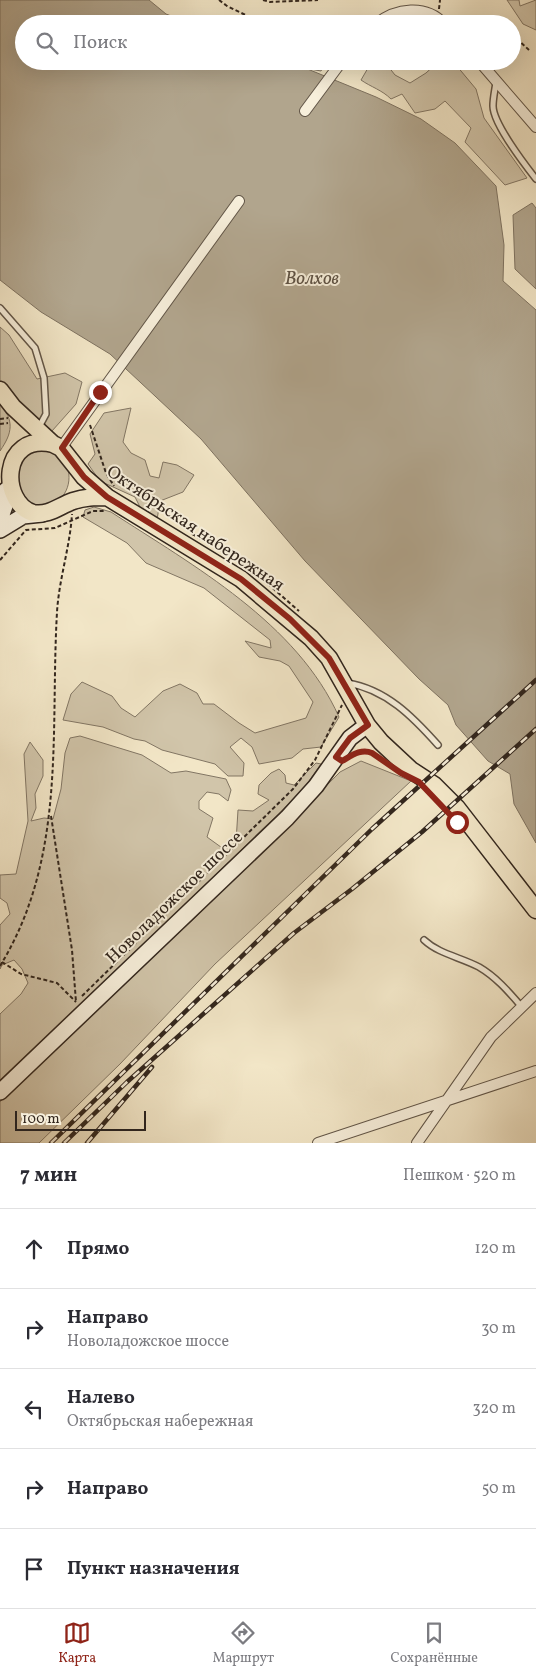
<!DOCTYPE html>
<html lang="ru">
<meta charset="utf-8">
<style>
:root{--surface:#fff;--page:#f2f2f3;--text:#2b2b33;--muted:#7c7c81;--line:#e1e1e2;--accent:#8f2418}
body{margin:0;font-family:Vollkorn,serif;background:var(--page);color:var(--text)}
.scale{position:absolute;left:15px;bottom:12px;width:131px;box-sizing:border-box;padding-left:5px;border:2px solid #32261d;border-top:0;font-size:14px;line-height:18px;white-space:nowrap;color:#32261d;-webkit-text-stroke:4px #f7efdb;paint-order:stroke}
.stop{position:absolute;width:15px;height:15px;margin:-11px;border:4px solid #8f2418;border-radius:50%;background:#fff}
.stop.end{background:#8f2418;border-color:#fff;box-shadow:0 1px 5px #0008}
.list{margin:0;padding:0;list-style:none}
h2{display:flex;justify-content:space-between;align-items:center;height:65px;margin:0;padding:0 20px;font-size:21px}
h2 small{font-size:16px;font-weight:400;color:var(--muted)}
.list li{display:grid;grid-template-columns:32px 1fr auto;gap:15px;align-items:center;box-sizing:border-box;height:80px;padding:0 20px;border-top:1px solid var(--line)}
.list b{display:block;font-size:19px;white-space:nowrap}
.list p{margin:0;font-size:16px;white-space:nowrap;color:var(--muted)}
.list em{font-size:16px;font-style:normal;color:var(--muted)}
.icon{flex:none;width:28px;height:28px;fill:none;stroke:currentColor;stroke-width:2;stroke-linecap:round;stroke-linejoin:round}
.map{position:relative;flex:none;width:536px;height:1143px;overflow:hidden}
.search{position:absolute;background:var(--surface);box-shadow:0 5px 20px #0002;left:15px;right:15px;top:15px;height:55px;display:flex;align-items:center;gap:12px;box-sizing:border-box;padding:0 18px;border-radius:28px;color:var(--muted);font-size:19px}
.sheet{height:465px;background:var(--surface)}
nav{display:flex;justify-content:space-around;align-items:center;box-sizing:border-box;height:70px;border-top:1px solid var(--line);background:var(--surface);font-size:14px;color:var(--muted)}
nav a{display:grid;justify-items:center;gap:2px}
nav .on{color:var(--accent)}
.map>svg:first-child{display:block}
.green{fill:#d1c5aa;stroke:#827664}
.water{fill:#b1a58d;stroke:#7e7260}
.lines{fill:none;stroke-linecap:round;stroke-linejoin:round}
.lane-casing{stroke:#625648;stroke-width:8}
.street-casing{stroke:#625648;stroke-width:12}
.secondary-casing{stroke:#32261d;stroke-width:18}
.primary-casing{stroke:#32261d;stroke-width:19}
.path{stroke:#32261d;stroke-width:2;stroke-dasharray:4 2.5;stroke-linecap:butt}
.lane{stroke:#f7efdb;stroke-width:5}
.street{stroke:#f7efdb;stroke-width:10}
.secondary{stroke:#f7efdb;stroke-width:15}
.primary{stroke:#f2e6c7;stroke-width:16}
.rail-casing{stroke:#32261d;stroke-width:4.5}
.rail{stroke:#f7efdb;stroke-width:2.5;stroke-dasharray:8;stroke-linecap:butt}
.route{stroke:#8f2418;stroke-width:6}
.labels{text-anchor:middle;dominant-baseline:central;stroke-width:4;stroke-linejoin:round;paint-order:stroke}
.street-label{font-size:18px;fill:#32261d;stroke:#f7efdb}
.water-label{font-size:19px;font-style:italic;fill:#5e5244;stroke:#f7efdb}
</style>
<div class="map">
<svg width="536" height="1143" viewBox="0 0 536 1143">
<rect width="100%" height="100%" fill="#f2e6c7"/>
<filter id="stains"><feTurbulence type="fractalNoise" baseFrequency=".004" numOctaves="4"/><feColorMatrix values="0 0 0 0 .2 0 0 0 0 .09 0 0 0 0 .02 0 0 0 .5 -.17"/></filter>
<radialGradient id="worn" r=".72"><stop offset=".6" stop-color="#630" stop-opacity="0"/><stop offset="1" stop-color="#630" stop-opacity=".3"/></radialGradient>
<path class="green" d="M507 0H519L520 6 536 0V30L523 24Z
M303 61H327L321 71 304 68Z
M366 61H384L395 75 410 83 426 73 439 61 456 65 476 89 484 118 527 178 505 185 465 142 471 128 445 101 435 109 415 113 402 94 391 99C382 90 371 87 361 80L368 68Z
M0 327 9 335 37 379 65 373 82 382 76 404 52 431 21 406 0 381Z
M0 403C14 421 13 432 0 451Z
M131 408 123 442 131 453 145 460 150 476 159 478 163 462 177 465 194 475 183 492 160 501 157 520 140 507 135 497 100 481 88 464 95 454 90 434 104 413Z
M34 448C40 449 51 450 57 453 73 464 73 491 57 501 52 505 41 505 34 507L15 494V461Z
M94 507 111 512C194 566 297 623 339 717L321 747 303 749 292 758 259 764 252 747 241 738 230 747 244 763 243 776H228L215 764 162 750 145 741 134 739 103 727 63 720 71 694 82 682 112 696 121 708 135 717 163 691 180 684 197 693 203 704H214L239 723 255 733 306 718 313 702 289 666 280 661 259 657 245 641 271 648 270 640 204 588 146 563 127 543 83 517 85 510Z
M80 736 142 755 171 773 186 771 226 779 231 790 228 801 219 794 207 792 199 801V809L213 818 207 837 225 850 236 842 238 810 253 811 269 800 258 794 259 785 271 773 279 769 285 775 286 783 294 785 316 763 321 764 302 791 0 1083V1014L21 994 28 983 22 969 14 960 2 965 0 969V925L10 914 7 903 0 898V875L16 874 28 821 24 754 30 742 43 760V776L35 794 36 808 31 821 44 818 53 819 61 789 65 753 70 738Z
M361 761 411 781 215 964 120 1064 39 1143H0V1102L53 1048 196 917 340 772Z"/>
<path class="water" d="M0 0H149L166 14 192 24H24V61H288L376 97 421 119 455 143 496 186 504 245 503 281 536 310V843L514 804 510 774 488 761 456 725 448 705 419 679 305 561 201 439 110 354 41 312 0 280Z
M532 203 536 208V289L515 269 513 215Z"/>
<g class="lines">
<defs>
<path id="lane" d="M496 82C495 90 493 98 493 106 493 123 525 165 536 179
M0 308 35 348 44 378 46 414 39 427
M347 683C386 689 413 717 438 745
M424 940C439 954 460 957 479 967 496 977 508 991 521 1006"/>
<path id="street" d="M376 24C396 8 426 4 444 24
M479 61 536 127
M305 111 342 61
M61 448 239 201
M318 1143 536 1071
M417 1143 491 1037 536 993"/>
<path id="secondary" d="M0 520 5 506 6 490
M0 530 23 516 42 514
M0 1092 287 818 316 786 350 738 367 725"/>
<path id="primary" d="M0 390 13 407 53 444 61 448 84 477 107 497 241 579 311 638 329 658 367 725 381 742 411 770 434 785 457 808 536 910
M53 444C0 432 0 503 33 513 49 516 59 506 73 501 85 497 95 497 107 497"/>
</defs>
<use href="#lane" class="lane-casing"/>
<use href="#street" class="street-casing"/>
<use href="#secondary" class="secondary-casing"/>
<use href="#primary" class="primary-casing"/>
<path class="path" d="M219 0 227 6 264 24
M263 0 270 2 318 0
M439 9 440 0
M512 42 516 38 529 50
M0 419 8 418
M0 424 8 423
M90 425 106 473 114 486
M192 534 246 565 299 611
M0 560 26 530 55 528 93 511H105
M352 755 367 751 378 757
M51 816 72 950 76 1002
M2 962 21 974 57 983 76 1002
M0 966C67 857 50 733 57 612 59 579 70 547 72 514
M82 996 293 789 315 760 342 705"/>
<use href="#lane" class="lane"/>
<use href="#street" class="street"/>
<use href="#secondary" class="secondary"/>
<use href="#primary" class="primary"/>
<defs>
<path id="rail" d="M51 1143 372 829 536 680
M64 1143 127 1082 294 933 352 889 422 832 536 729
M87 1143 152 1067"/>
</defs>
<use href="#rail" class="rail-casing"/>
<use href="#rail" class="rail"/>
</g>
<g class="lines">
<path class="route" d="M100 392 62 448 84 477 107 497 241 579 290 619 329 658 368 725 350 738 336 757 342 761C351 756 361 748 372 753L401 773 419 782 457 822"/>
</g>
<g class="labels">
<g class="street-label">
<text transform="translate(195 529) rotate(34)">Октябрьская набережная</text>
<text transform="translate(175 898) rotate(-44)">Новоладожское шоссе</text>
</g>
<g class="water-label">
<text x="312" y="279">Волхов</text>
</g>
</g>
<rect width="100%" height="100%" filter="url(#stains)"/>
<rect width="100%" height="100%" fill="url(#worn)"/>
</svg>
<div class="scale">100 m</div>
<div class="stop" style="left:457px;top:822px"></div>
<div class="stop end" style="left:100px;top:392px"></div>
<div class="search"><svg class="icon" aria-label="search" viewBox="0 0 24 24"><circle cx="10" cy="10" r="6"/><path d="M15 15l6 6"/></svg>Поиск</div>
</div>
<section class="sheet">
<h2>7 мин<small>Пешком · 520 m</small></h2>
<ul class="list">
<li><svg class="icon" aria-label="ahead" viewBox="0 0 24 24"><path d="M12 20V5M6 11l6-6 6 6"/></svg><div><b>Прямо</b></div><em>120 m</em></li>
<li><svg class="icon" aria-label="right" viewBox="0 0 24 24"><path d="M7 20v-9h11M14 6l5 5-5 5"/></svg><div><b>Направо</b><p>Новоладожское шоссе</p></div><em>30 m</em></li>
<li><svg class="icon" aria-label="left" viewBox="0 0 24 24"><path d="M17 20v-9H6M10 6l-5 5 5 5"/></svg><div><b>Налево</b><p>Октябрьская набережная</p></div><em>320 m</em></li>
<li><svg class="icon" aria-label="right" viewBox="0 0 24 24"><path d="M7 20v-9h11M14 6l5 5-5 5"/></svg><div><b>Направо</b></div><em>50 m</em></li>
<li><svg class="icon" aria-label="arrive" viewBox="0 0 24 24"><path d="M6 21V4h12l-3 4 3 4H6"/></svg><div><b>Пункт назначения</b></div></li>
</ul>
</section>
<nav>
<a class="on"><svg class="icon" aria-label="map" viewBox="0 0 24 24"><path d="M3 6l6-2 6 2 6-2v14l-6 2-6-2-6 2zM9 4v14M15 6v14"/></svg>Карта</a>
<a><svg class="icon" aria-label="directions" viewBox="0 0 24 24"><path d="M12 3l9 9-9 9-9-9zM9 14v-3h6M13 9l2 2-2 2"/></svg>Маршрут</a>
<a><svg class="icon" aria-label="saved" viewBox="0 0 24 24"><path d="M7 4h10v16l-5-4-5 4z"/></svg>Сохранённые</a>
</nav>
